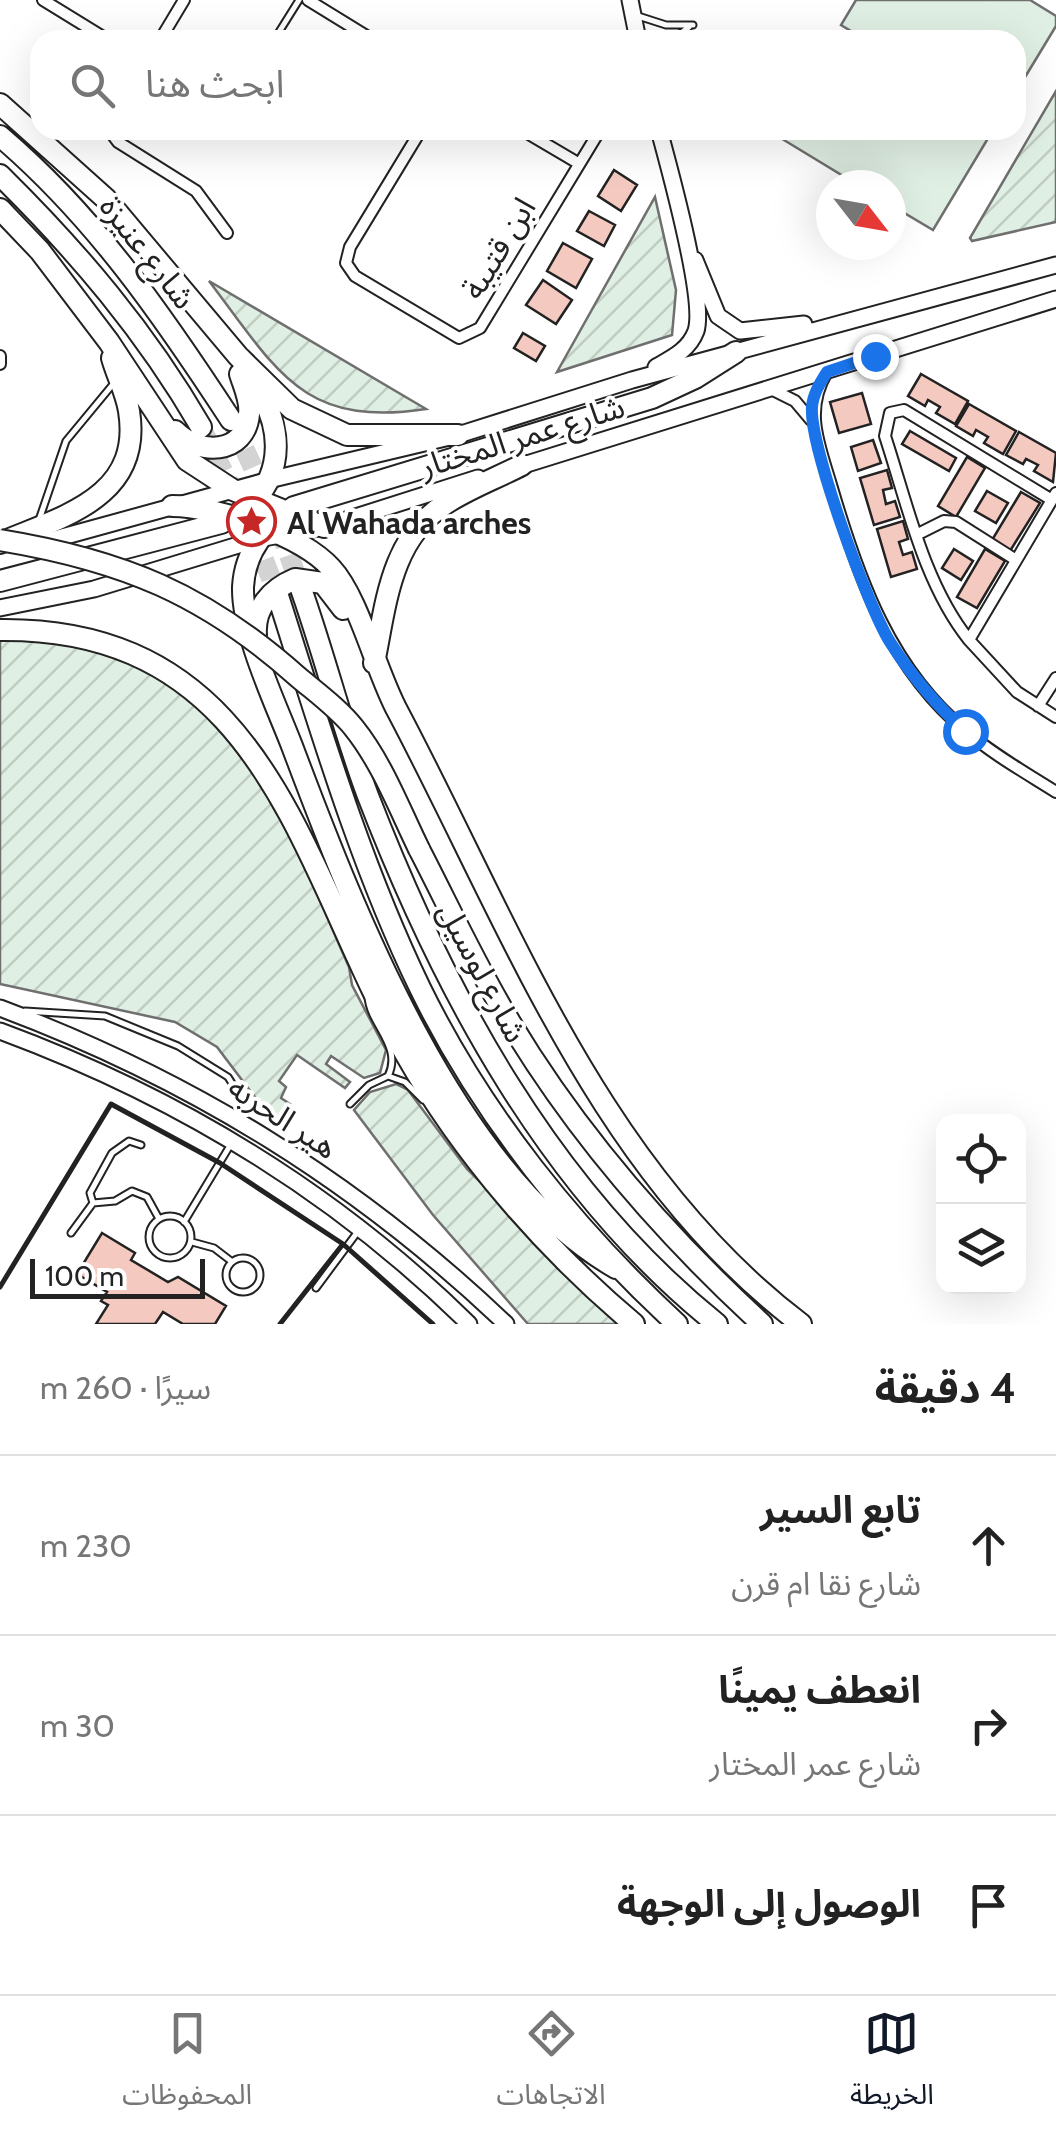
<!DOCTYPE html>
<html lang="ar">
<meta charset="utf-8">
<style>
:root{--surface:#fff;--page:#f2f2f2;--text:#222;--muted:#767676;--line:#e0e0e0;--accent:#111827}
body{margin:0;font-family:Cabin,"Noto Sans Arabic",sans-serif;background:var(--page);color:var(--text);direction:rtl}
.controls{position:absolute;right:30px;bottom:30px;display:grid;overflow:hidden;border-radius:20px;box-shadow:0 10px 40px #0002}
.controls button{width:90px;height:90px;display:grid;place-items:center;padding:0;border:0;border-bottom:2px solid var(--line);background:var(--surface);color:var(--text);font:50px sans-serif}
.compass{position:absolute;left:816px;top:170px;width:90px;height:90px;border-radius:50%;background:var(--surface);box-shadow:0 10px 40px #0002;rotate:121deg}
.scale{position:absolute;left:30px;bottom:25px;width:175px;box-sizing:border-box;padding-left:10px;border:5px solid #222;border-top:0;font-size:28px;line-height:35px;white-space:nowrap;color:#222;-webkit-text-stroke:8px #fff;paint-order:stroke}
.stop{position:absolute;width:30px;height:30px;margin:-22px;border:8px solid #1a73e8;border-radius:50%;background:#fff}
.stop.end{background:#1a73e8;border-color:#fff;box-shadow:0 2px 10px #0008}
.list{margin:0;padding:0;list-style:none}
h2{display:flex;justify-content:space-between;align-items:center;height:130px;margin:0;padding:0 40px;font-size:42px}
h2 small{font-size:32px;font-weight:400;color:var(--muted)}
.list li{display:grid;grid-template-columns:65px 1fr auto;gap:30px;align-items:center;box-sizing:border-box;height:180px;padding:0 40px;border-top:2px solid var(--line)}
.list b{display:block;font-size:38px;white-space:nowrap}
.list p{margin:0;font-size:32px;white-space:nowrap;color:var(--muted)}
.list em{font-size:32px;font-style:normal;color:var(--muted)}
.icon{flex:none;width:55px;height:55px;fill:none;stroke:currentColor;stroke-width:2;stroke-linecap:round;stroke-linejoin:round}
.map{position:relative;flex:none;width:1056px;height:1324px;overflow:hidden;direction:ltr}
.search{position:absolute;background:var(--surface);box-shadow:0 10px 40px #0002;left:30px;right:30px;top:30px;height:110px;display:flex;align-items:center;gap:25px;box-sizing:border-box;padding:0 35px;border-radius:30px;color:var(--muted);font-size:38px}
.sheet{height:670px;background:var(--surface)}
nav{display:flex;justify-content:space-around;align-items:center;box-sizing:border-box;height:140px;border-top:2px solid var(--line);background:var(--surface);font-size:28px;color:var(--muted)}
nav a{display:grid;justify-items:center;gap:5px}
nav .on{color:var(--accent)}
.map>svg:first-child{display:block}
.garden{fill:url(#garden-furrows);stroke:#6f6f6f;stroke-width:2.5}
.pitch{fill:#e0efe3;stroke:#6f6f6f;stroke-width:2.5}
.building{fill:#f3c9c0;stroke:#222;stroke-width:2.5}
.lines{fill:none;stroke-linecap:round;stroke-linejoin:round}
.highway-tunnel{stroke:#d3d3d3;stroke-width:20;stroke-dasharray:20 10;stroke-linecap:butt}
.lane-casing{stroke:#222;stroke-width:9}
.street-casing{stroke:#222;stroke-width:14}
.secondary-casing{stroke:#222;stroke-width:19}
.highway-casing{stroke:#222;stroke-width:24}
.lane{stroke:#fff;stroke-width:5}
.street{stroke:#fff;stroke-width:10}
.secondary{stroke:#fff;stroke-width:15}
.highway{stroke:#fff;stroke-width:20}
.highway-bridge-casing{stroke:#222;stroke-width:24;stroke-linecap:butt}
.highway-bridge{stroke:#fff;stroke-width:20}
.wall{stroke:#222;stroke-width:5}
.route{stroke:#1a73e8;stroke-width:12}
.labels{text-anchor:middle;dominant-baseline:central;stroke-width:8;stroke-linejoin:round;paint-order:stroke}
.street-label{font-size:32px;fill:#222;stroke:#fff}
.poi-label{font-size:32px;font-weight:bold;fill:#222;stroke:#fff;text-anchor:start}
</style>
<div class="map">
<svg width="1056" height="1324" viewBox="0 0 1056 1324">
<defs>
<pattern id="garden-furrows" width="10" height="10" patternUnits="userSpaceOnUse" patternTransform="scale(2.5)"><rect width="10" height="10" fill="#e0efe3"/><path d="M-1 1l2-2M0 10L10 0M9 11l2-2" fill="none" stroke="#c0cdc2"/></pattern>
</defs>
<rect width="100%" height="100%" fill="#fff"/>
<path class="garden" d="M1056 91V222L972 241 970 238Z
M655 197 676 290 672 335 557 372Z
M209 281 426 409C302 428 277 370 209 281Z
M0 639C23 641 46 641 68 644 146 657 229 718 267 787 298 844 322 907 349 967L352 985 386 1050 380 1073 364 1078 331 1056 326 1064 350 1082 345 1088 297 1055 279 1081 286 1087 281 1098 290 1104 276 1125 217 1047 175 1022 0 984Z
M396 1084 408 1090 467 1169 622 1324H528L433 1215 354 1110 370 1092Z"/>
<path class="pitch" d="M856 0H1030L1056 16V26L1016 92V40H866L841 25Z
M777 130H993L933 230 891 205V185H858L774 134Z"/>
<path class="building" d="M614 170 637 185 621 211 598 196Z
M589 211 615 225 604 246 577 231Z
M563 243 592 259 576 288 547 271Z
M543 280 572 300 556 324 526 305Z
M523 333 545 346 536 361 514 348Z
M921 374 968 401 955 424 936 413 940 407 928 400 925 406 908 396Z
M862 393 871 424 839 433 830 402Z
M969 404 1016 431 1003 454 984 443 988 437 976 430 973 436 956 426Z
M910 431 956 458 949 471 902 444Z
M1019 432 1056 453 1053 482 1034 471 1038 465 1026 459 1023 464 1006 455Z
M873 440 881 463 858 471 851 447Z
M967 457 985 468 956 517 938 506Z
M887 470 892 488 883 490 886 504 895 501 900 517 874 525 860 478Z
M987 491 1008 503 996 523 975 511Z
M1021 492 1040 503 1010 551 992 540Z
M903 521 908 539 899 542 903 555 912 552 917 569 891 577 877 529Z
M954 549 973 561 961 580 942 568Z
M985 549 1005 561 977 608 957 597Z
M102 1233 135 1253 131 1260 168 1282 178 1277 226 1306 215 1324H183L163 1312 155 1324H96L108 1305 101 1301 107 1292 77 1274Z"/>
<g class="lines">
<path class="highway-tunnel" d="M232 422 268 500
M201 427 236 497
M279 527 300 586
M253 532 278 596"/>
<defs>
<path id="lane" d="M638 16 666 25H693
M274 40 299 0
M672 40 689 27
M39 520 66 441 114 383
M368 997C370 1025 403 1046 388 1076
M25 1011 105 1016 178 1046 228 1077 240 1096 243 1119
M350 1104 369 1085 388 1076 405 1082 423 1100
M93 1203 90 1193 112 1153 129 1141 141 1145
M149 1237a21 21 0 1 1 42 0a21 21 0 1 1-42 0Z
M184 1222 231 1144
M71 1233 93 1203 115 1201 132 1191 147 1197 158 1217
M192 1242 214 1248 231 1261
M226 1275a17 17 0 1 1 34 0a17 17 0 1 1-34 0Z
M316 1288 359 1230"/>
<path id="street" d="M43 0 108 40
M308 0 373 40
M160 40 184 0
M109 130 118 142 196 191 227 233
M421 130 350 247 346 263 355 276 459 338 480 328 600 130
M522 130 578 163
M0 356V364
M827 372C803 412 820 446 832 488 859 580 891 670 967 732 994 755 1026 773 1056 792
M771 389 795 401 811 420
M1056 493 969 640 1017 692 1056 717
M918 534 944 521 956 522 1016 560
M969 640C924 584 907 503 885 436L890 413 904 410 1052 500
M1038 706 1056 678"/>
<path id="secondary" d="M630 0 638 40
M695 260 718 316 740 331 804 324
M656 367C672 358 689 350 696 331 706 300 669 167 659 130
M514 468 1056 299
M33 545 273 479 458 435 632 380 1056 265
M0 608 94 589 258 539 324 527 478 478
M0 1008C192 1080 357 1182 506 1324
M0 1031C176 1096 335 1192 469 1324"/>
<path id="highway" d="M0 104 106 199 238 356 292 409 347 435H458
M0 136C95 217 163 316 231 420
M0 175C78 252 146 332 201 427
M0 209 40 251 109 342 187 460 233 490 324 527
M175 431C198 455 245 456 249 414 251 401 244 387 240 374
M172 506C216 506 301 535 331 568 359 598 376 672 398 712 512 928 599 1171 801 1324
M0 543C61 517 143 498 129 411 126 392 117 376 112 358
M0 581 221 523C282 496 290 438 255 384
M300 586C325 656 342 727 368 796 444 993 550 1190 717 1324
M278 596C320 728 360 864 420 988 482 1115 574 1229 677 1324
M0 630C268 627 300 868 405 1053 463 1155 545 1249 634 1324
M256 635C254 608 271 589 295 579L323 583 343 609
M374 663C386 605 390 539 445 504 469 488 497 478 522 465
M419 849C448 905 475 964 508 1019 576 1133 664 1234 762 1324
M616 1268C456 1177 354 911 292 746 275 702 242 634 243 587 245 550 266 527 294 507L652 398 695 378 736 352"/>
</defs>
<use href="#lane" class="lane-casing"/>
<use href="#street" class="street-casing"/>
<use href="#secondary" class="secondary-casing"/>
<use href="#highway" class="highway-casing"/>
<use href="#lane" class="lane"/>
<use href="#street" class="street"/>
<use href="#secondary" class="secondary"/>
<use href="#highway" class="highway"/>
<defs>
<path id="highway-bridge" d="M0 540C122 560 205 594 298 677 317 693 339 709 354 728 382 763 399 808 419 849"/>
</defs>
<use href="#highway-bridge" class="highway-bridge-casing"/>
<use href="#highway-bridge" class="highway-bridge"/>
<path class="wall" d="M343 1244 433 1324
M0 1287 111 1104 220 1163 343 1244 280 1324"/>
</g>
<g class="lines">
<path class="route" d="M875 356 827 372C820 383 813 394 812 407 809 445 868 607 890 642 911 675 936 705 965 731"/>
</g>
<defs>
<symbol id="sight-ring" viewBox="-11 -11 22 22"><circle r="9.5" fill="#fff" stroke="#c62828" stroke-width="1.5"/><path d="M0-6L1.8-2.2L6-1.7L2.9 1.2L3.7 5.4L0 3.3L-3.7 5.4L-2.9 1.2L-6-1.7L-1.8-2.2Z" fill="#c62828"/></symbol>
</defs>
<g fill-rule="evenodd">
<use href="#sight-ring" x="224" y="494" width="55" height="55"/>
</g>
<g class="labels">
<g class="street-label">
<text transform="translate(498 248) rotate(-59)">ابن قتيبة</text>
<text transform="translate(148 252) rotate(52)">شارع عنيزة</text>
<text transform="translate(522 436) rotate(-17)">شارع عمر المختار</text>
<text transform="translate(483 972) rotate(62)">شارع لوسيل</text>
<text transform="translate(283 1117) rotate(33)">هير الحربه</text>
</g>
<g class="poi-label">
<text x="287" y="522">Al Wahada arches</text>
</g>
</g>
</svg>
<div class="controls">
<button><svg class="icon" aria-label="locate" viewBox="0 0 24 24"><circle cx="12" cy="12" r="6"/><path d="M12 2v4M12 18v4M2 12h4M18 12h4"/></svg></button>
<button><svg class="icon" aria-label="layers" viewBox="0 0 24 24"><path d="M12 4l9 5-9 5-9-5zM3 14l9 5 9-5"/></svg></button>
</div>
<svg class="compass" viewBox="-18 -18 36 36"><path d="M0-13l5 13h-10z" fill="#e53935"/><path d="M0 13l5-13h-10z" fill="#767676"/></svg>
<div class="scale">100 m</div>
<div class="stop" style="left:965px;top:731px"></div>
<div class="stop end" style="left:875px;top:356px"></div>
<div class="search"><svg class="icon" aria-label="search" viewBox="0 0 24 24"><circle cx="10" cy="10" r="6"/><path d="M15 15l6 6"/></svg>ابحث هنا</div>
</div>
<section class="sheet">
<h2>4 دقيقة<small>سيرًا · 260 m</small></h2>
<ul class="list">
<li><svg class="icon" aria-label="ahead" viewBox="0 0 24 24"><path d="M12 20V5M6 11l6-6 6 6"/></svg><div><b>تابع السير</b><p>شارع نقا ام قرن</p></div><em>230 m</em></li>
<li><svg class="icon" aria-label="right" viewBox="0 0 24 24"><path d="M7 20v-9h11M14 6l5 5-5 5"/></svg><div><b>انعطف يمينًا</b><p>شارع عمر المختار</p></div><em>30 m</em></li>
<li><svg class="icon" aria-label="arrive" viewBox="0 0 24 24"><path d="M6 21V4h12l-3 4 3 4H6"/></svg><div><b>الوصول إلى الوجهة</b></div></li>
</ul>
</section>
<nav>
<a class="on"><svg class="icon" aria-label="map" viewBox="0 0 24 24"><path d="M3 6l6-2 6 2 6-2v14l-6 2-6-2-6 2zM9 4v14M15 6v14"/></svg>الخريطة</a>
<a><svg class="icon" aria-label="directions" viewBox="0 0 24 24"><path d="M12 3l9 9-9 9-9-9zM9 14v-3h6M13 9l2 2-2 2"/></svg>الاتجاهات</a>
<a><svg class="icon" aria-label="saved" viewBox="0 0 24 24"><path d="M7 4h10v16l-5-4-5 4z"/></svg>المحفوظات</a>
</nav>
